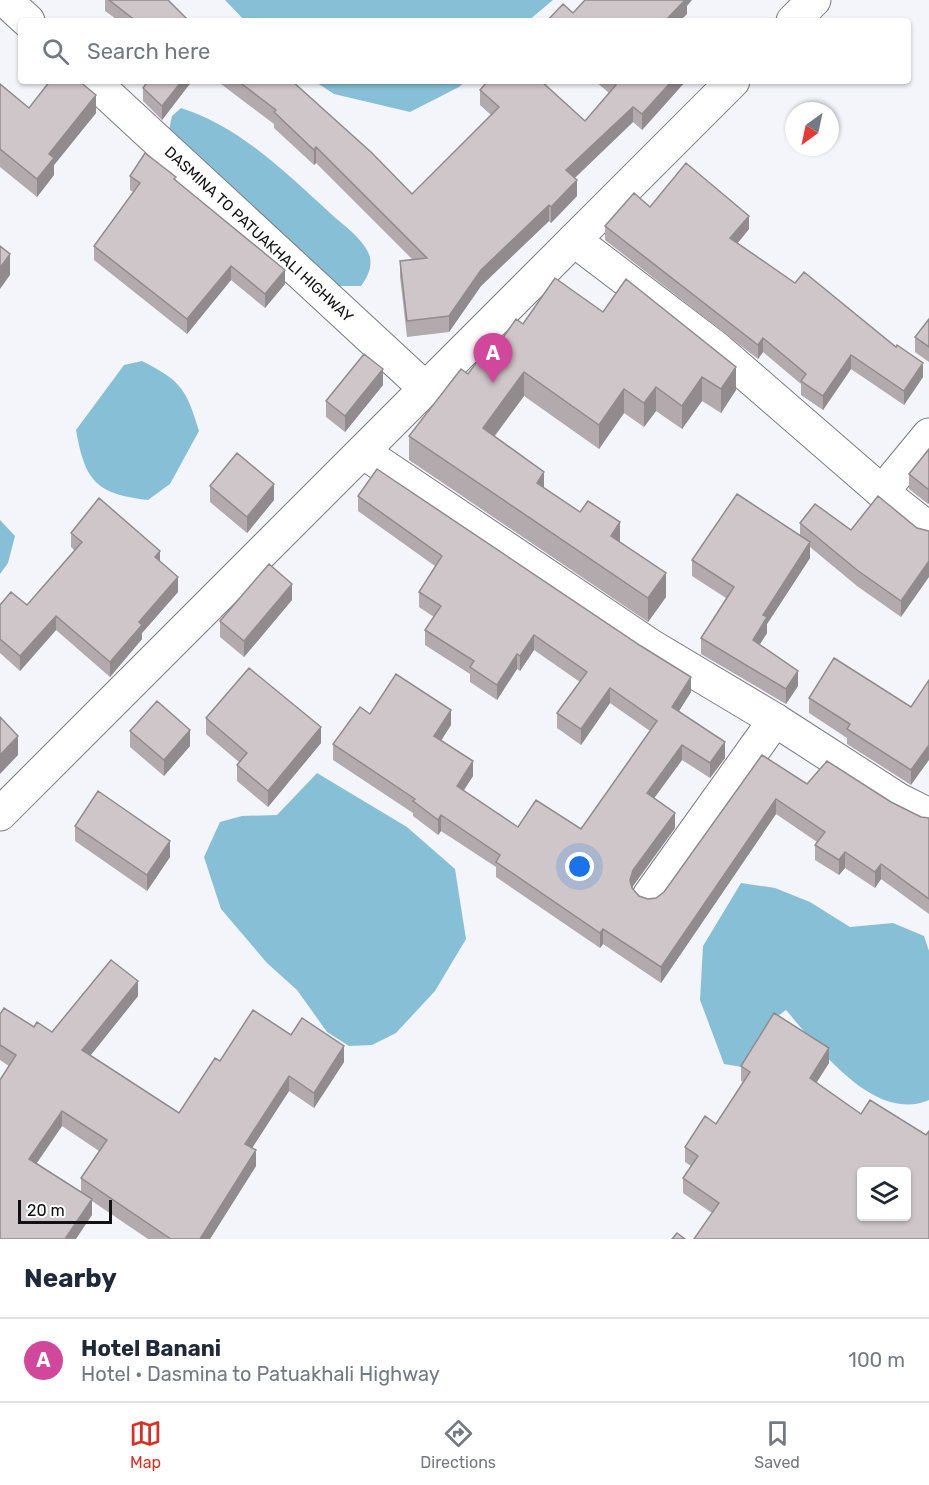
<!DOCTYPE html>
<meta charset="utf-8">
<style>
:root{--surface:#fff;--page:#f6f6f7;--text:#1f2937;--muted:#747a83;--line:#e0e1e3;--accent:#d93025}
body{margin:0;font-family:Rubik,sans-serif;background:var(--page);color:var(--text)}
.controls{position:absolute;right:18px;bottom:18px;display:grid;overflow:hidden;border-radius:6px;box-shadow:0 2px 4px #0004}
.controls button{width:54px;height:54px;display:grid;place-items:center;padding:0;border:0;border-bottom:2px solid var(--line);background:var(--surface);color:var(--text);font:30px sans-serif}
.compass{position:absolute;left:785px;top:102px;width:54px;height:54px;border-radius:50%;background:var(--surface);box-shadow:0 2px 4px #0004;rotate:213deg}
.scale{position:absolute;left:18px;bottom:15px;width:94px;box-sizing:border-box;padding-left:6px;border:3px solid #111113;border-top:0;font-size:16px;line-height:21px;white-space:nowrap;color:#111113;-webkit-text-stroke:4px #fff;paint-order:stroke}
.you{position:absolute;left:580px;top:867px;width:21px;height:21px;margin:-15px;border:4px solid #fff;border-radius:50%;background:#1a73e8;box-shadow:0 0 0 9px #1a73e833}
.badge{display:grid;place-items:center;width:39px;height:39px;border-radius:50%;background:var(--accent);color:#fff;font-size:20px;font-weight:700}
.pin{position:absolute;translate:-50% -50px;filter:drop-shadow(0 2px 3px #0008)}
.pin::after{content:'';position:absolute;top:32px;width:21px;height:18px;background:inherit;clip-path:polygon(0 0,100% 0,50% 100%)}
.list{margin:0;padding:0;list-style:none}
h2{display:flex;justify-content:space-between;align-items:center;height:78px;margin:0;padding:0 24px;font-size:26px}
h2 small{font-size:20px;font-weight:400;color:var(--muted)}
.list li{display:grid;grid-template-columns:39px 1fr auto;gap:18px;align-items:center;box-sizing:border-box;height:84px;padding:0 24px;border-top:2px solid var(--line)}
.list b{display:block;font-size:22px;white-space:nowrap}
.list p{margin:0;font-size:20px;white-space:nowrap;color:var(--muted)}
.list em{font-size:20px;font-style:normal;color:var(--muted)}
.icon{flex:none;width:33px;height:33px;fill:none;stroke:currentColor;stroke-width:2;stroke-linecap:round;stroke-linejoin:round}
.map{position:relative;flex:none;width:929px;height:1239px;overflow:hidden}
.search{position:absolute;background:var(--surface);box-shadow:0 2px 4px #0004;left:18px;right:18px;top:18px;height:66px;display:flex;align-items:center;gap:15px;box-sizing:border-box;padding:0 21px;border-radius:6px;color:var(--muted);font-size:22px}
.sheet{height:162px;background:var(--surface)}
nav{display:flex;justify-content:space-around;align-items:center;box-sizing:border-box;height:84px;border-top:2px solid var(--line);background:var(--surface);font-size:16px;color:var(--muted)}
nav a{display:grid;justify-items:center;gap:3px}
nav .on{color:var(--accent)}
.map>svg:first-child{display:block}
.water{fill:#87c0d6}
.lines{fill:none;stroke-linecap:round;stroke-linejoin:round}
.minor-casing{stroke:#7a7a80;stroke-width:35}
.minor{stroke:#fff;stroke-width:33}
.wall{fill:#b2aaad;fill-rule:evenodd}
.shaded-wall{fill:#918b8d}
.building{fill:#cfc6c9;stroke:#918b8d;stroke-width:1.5;fill-rule:evenodd}
.labels{text-anchor:middle;dominant-baseline:central;stroke-width:4.5;stroke-linejoin:round;paint-order:stroke}
.street-label{font-size:15px;fill:#111113;stroke:#fff}
</style>
<div class="map">
<svg width="929" height="1239" viewBox="0 0 929 1239">
<rect width="100%" height="100%" fill="#f4f4fb"/>
<path class="water" d="M225 0H553L528 21H245Z
M314 81H465L459 87 410 112 334 94Z
M181 108C239 126 286 173 330 213 342 224 361 237 368 252 374 264 368 277 361 286H337L169 130 172 116Z
M142 361C181 381 186 388 199 431L170 484 148 500C96 494 85 481 76 430L124 365Z
M0 520 15 536 8 563 0 574Z
M317 773 407 827 455 869 466 939 435 991 396 1033 372 1045 349 1046 327 1032 297 990 267 963 221 909 204 857 220 822 242 816 277 815Z
M741 883 775 888 810 902 850 927 893 923 924 936 929 951V1100C874 1124 817 1046 786 1010L770 1022 742 1067 724 1064 700 1000 703 946Z"/>
<g class="lines">
<defs>
<g id="minor">
<path d="M5 0 28 21"/>
<path d="M793 21 814 0"/>
<path id="s1" d="M93 81 426 389"/>
<path d="M574 240 716 348 882 492 929 529"/>
<path d="M363 452 651 646 775 720 899 800 929 815"/>
<path d="M882 492 929 435"/>
<path d="M0 814 733 81"/>
<path d="M649 896 775 720"/>
</g>
</defs>
<use href="#minor" class="minor-casing"/>
<use href="#minor" class="minor"/>
</g>
<path class="wall" d="M105 0H168L189 21H119L105 11Z
M192 81 162 120 143 101V88Z
M217 81H292L412 194 491 115 480 105V90L543 83 585 121 609 93 595 81 685 82 642 130 633 122 575 178 577 196 551 223 549 221 481 286 449 332 407 337 400 277V261L413 260 316 163 314 165 274 128V124Z
M0 84 29 108 96 113 54 165V175L37 197 0 167Z
M130 176 176 180 285 284 265 308 231 280 187 334 94 260V246L133 192 130 190Z
M650 207 749 229 738 243 923 377 904 405 851 369 823 410 801 395V384L763 352 758 359 605 240V226Z
M603 312 736 390 721 413 702 401 682 429 656 411 644 427 624 413 599 449 524 396 495 436 544 488 620 542 666 597 648 622 409 460V436L468 374 493 352 523 324Z
M929 319V362L915 352V337Z
M383 385 345 432 326 417V401Z
M929 449 928 504 909 489V474Z
M210 486 274 500 247 533 210 502Z
M358 496 691 692 679 711 725 758 710 778 682 760 654 798 675 828 633 886 632 889 639 896 648 899 656 898 664 892 762 755 807 784 891 802 921 817 929 818V914L881 879 875 888 845 868 839 875 815 860V845L817 842 776 814 661 983 603 944 600 948 496 877V867L441 831 438 835 413 816V813L333 760V744L370 714 451 725 441 741 473 776 463 791 518 827 581 829 650 731 610 703 581 745 557 728V713L580 682 534 650 520 671 517 669 497 700 470 682V674L425 645V630L434 617 419 607V592L435 566 358 511Z
M800 523 851 530 917 528 901 617 857 586 810 547V558L767 624V633L760 644 798 686 786 704 701 654V638L726 598 692 576V560L800 536Z
M71 533 160 561 178 592 142 633V639L110 677 56 630 20 671 0 653V605H27L75 551 71 547Z
M292 600 244 657 220 637V621Z
M929 680 911 785 847 744V738L809 713V698L911 707Z
M206 718 321 743 268 807 237 781V765L239 762 206 734Z
M130 731 190 746 164 776 130 747Z
M75 826 170 857 147 891 75 841Z
M138 996 90 1056 179 1113 220 1061 291 1035 344 1062 314 1108 289 1091 252 1148 256 1166 210 1239H148L92 1201V1215L0 1239 9 1066 0 1060V1014L34 1027 52 1032ZM62 1126 99 1151 81 1178V1192L37 1163Z
M829 1063 816 1082 929 1239 712 1213 683 1193V1178L691 1166 685 1162V1147L716 1124 743 1082 741 1081V1066Z"/>
<path class="shaded-wall" d="M683 0H692L687 6V14L680 21H665Z
M182 81H192L162 120V106Z
M672 81 685 82 642 130V114Z
M96 95V113L54 165V175L37 197V179L49 154Z
M633 107V122L566 186V170Z
M316 147V163L314 165V150Z
M577 180V196L551 223V207Z
M549 205V221L481 286 449 332V316L481 270Z
M749 216V229L730 252V238Z
M10 254V275L0 289V268Z
M231 266V280L187 334V319Z
M285 270V284L265 308V294Z
M763 338V352L758 359V345Z
M851 355V369L823 410V396Z
M923 363V377L904 405V391Z
M736 367V390L721 413V389Z
M383 369V385L345 432V416Z
M524 372V396L483 451V428Z
M702 377V401L682 429V406Z
M656 387V411L644 427V403Z
M624 389V413L599 449V425Z
M544 472V496L537 483Z
M274 484V500L247 533V517Z
M929 488V503L928 504V489Z
M620 522V546L611 536Z
M810 542V558L767 624V633L753 655V640L763 615Z
M160 551V566L155 557Z
M929 561V577L901 617V601Z
M666 573V597L648 622V598Z
M178 577V592L142 633V639L110 677V662L139 622Z
M292 584V600L244 657V641Z
M56 616V630L20 671V656Z
M534 635V650L520 671V656Z
M517 654V669L497 700V685Z
M798 671V686L786 704V689Z
M691 677V692L672 722V707Z
M610 688V703L581 745V729Z
M451 710V725L434 751V736Z
M321 727V743L268 807V791Z
M190 730V746L164 776V760Z
M18 736V755L0 774V755Z
M725 742V758L710 778V763Z
M682 745V760L647 808V793Z
M929 745V760L911 785V770Z
M473 761V776L457 801V786Z
M776 799V814L661 983V967Z
M675 813V828L633 886 630 895V880L633 870Z
M441 815V831L438 835V820Z
M170 841V857L147 891V875Z
M845 852V868L839 875V860Z
M881 864V879L875 888V872Z
M603 929V944L600 948V933Z
M138 981V996L82 1066V1050Z
M344 1046V1062L314 1108V1093Z
M829 1048V1063L810 1093V1078Z
M289 1076V1091L245 1159V1144Z
M62 1111V1126L29 1174V1159Z
M256 1150V1166L210 1239H200Z
M92 1199V1215L76 1239H65Z"/>
<path class="building" d="M109 0H168L189 21H136Z
M585 0H685L665 21H547L563 4 573 13Z
M50 81H79L96 95 49 154 54 158 37 179 0 149V84L29 108Z
M148 81H182L162 106 143 88Z
M238 81H292L372 153 412 194 499 107 480 90 488 81H541L585 121 616 85 612 81H672L642 114 633 107 566 170 577 180 551 207 549 205 481 270 449 316 407 321 400 261 427 258 316 147 314 150 274 112 276 110Z
M145 153 176 177 174 179 285 270 265 294 231 266 187 319 94 246 140 183 130 176Z
M686 163 749 216 730 238 795 283 804 272 896 347 897 345 923 363 904 391 851 355 823 396 801 381 806 374 763 338 758 345 605 226 634 193 650 207Z
M0 246 10 254 0 268Z
M555 278 603 312 626 279 736 367 721 389 702 377 682 406 656 387 644 403 624 389 599 425 524 372 483 428 544 472 537 483 580 512 588 501 620 522 611 536 666 573 648 598 409 436 461 369 468 374 487 348 493 352 516 319 523 324Z
M929 319V347L915 337Z
M364 354 383 369 345 416 326 401Z
M929 449V488L928 489 909 474Z
M237 453 274 484 247 517 210 486Z
M377 469 641 646 691 677 672 707 725 742 710 763 682 745 647 793 675 813 633 870 630 880 632 888 639 896 648 899 656 898 664 892 762 755 807 784 827 761 891 802 921 817 929 818V899L881 864 875 872 845 852 839 860 815 845 825 832 776 799 661 967 603 929 600 933 496 862 500 855 441 815 438 820 413 801 415 799 333 744 360 707 370 714 396 674 451 710 434 736 473 761 457 786 518 827 536 800 581 829 657 721 610 688 581 729 557 713 587 672 534 635 520 656 517 654 497 685 470 667 474 661 425 630 441 606 419 592 442 556 358 496Z
M737 494 810 542 763 615 767 617 753 640 798 671 786 689 701 638 734 587 692 560Z
M878 496 917 528 929 531V561L901 601 857 570 800 523 815 504 851 530Z
M99 498 160 551 155 557 178 577 139 622 142 625 110 662 56 616 20 656 0 639V605L11 592 27 605 82 542 71 533Z
M269 564 292 584 244 641 220 621Z
M834 658 911 707 929 680V745L911 770 847 729 850 724 809 698Z
M249 668 321 727 268 791 237 765 247 753 206 718Z
M157 701 190 730 164 760 130 731Z
M0 717 18 736 0 755Z
M98 791 170 841 147 875 75 826Z
M111 960 138 981 82 1050 179 1113 215 1058 220 1061 253 1010 291 1035 302 1018 344 1046 314 1093 289 1076 245 1144 256 1150 200 1239H171L81 1178 107 1140 62 1111 29 1159 92 1199 65 1239H0V1080L16 1055 0 1045V1014L4 1008 34 1027 37 1022 52 1032Z
M774 1013 829 1048 810 1078 861 1114 870 1100 926 1135 929 1131V1239H694L719 1203 683 1178 698 1156 685 1147 705 1116 716 1124 750 1072 741 1066ZM861 1172H906V1216H861Z
M677 1233 685 1239H672Z"/>
<g class="labels">
<g class="street-label">
<text stroke="none"><textPath href="#s1" startOffset="226">DASMINA TO PATUAKHALI HIGHWAY</textPath></text>
</g>
</g>
</svg>
<div class="controls">
<button><svg class="icon" aria-label="layers" viewBox="0 0 24 24"><path d="M12 4l9 5-9 5-9-5zM3 14l9 5 9-5"/></svg></button>
</div>
<svg class="compass" viewBox="-18 -18 36 36"><path d="M0-13l5 13h-10z" fill="#e53935"/><path d="M0 13l5-13h-10z" fill="#747a83"/></svg>
<div class="scale">20 m</div>
<div class="you"></div>
<div class="pin badge" style="left:493px;top:383px;background:#d1479c">A</div>
<div class="search"><svg class="icon" aria-label="search" viewBox="0 0 24 24"><circle cx="10" cy="10" r="6"/><path d="M15 15l6 6"/></svg>Search here</div>
</div>
<section class="sheet">
<h2>Nearby<small></small></h2>
<ul class="list">
<li><span class="badge" style="background:#d1479c">A</span><div><b>Hotel Banani</b><p>Hotel · Dasmina to Patuakhali Highway</p></div><em>100 m</em></li>
</ul>
</section>
<nav>
<a class="on"><svg class="icon" aria-label="map" viewBox="0 0 24 24"><path d="M3 6l6-2 6 2 6-2v14l-6 2-6-2-6 2zM9 4v14M15 6v14"/></svg>Map</a>
<a><svg class="icon" aria-label="directions" viewBox="0 0 24 24"><path d="M12 3l9 9-9 9-9-9zM9 14v-3h6M13 9l2 2-2 2"/></svg>Directions</a>
<a><svg class="icon" aria-label="saved" viewBox="0 0 24 24"><path d="M7 4h10v16l-5-4-5 4z"/></svg>Saved</a>
</nav>
